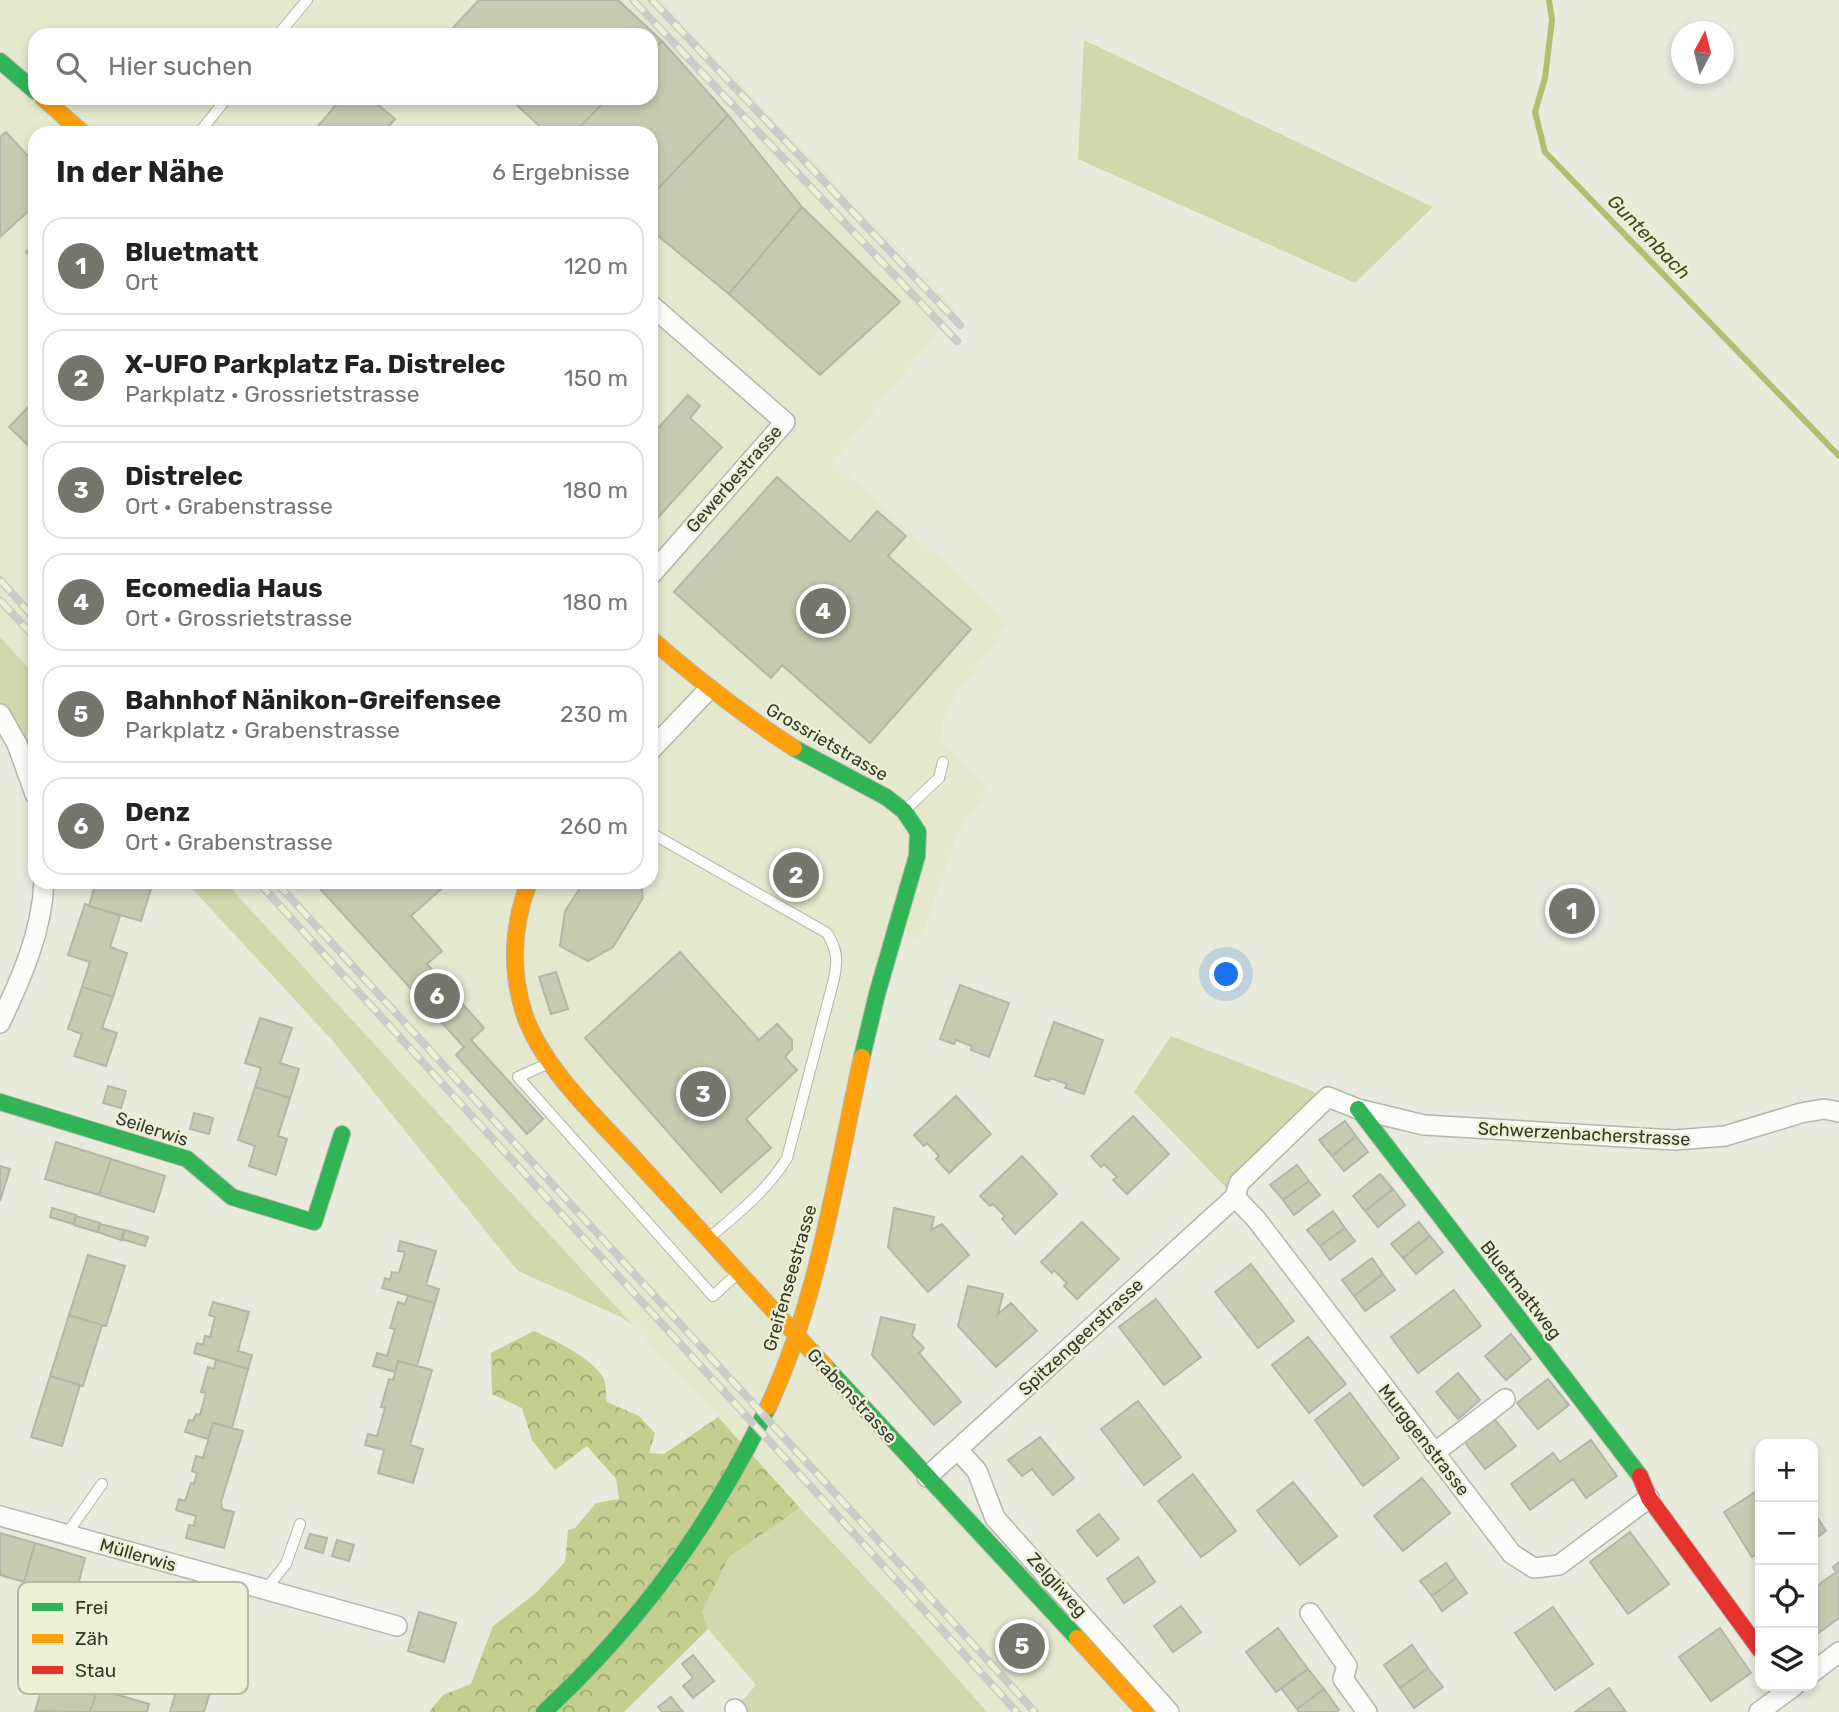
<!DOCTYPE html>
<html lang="de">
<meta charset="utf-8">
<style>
:root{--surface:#fff;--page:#f6f6f6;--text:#222;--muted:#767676;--line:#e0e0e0;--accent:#747669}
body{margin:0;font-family:Rubik,sans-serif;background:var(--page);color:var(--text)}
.controls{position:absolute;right:21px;bottom:21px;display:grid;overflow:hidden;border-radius:14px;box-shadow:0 4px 10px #0003}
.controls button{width:63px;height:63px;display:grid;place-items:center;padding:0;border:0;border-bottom:2px solid var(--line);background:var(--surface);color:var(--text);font:35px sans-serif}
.compass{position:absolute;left:1671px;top:21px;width:63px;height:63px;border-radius:50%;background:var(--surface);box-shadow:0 4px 10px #0003;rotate:7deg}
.you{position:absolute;left:1227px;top:975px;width:24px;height:24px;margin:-18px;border:5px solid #fff;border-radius:50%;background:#1a73e8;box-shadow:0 0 0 10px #1a73e833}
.badge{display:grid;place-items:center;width:46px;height:46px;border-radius:50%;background:var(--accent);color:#fff;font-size:23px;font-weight:700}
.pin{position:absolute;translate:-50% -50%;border:4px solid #fff;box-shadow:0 2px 7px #0006}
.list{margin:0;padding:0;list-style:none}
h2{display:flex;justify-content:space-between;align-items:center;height:91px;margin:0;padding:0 28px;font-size:30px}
h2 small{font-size:23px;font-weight:400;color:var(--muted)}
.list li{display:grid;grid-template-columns:46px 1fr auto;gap:21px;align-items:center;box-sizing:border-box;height:98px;margin:0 14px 14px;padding:0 14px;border:2px solid var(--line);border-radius:21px}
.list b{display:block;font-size:26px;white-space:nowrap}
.list p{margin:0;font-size:23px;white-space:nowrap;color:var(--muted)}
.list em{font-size:23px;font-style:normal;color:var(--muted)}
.icon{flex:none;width:38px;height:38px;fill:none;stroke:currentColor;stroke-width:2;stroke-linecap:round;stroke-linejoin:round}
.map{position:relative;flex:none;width:1839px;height:1712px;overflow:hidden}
.search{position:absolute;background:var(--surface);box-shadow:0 4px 10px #0003;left:28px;top:28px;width:630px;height:77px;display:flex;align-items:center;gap:18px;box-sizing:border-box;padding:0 24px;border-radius:21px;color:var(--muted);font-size:26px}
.panel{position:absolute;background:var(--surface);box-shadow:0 4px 10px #0003;left:28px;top:126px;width:630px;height:763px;border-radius:21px}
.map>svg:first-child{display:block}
.built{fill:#e3e8ce;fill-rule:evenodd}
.green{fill:#d1d9ac}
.forest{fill:url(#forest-crowns)}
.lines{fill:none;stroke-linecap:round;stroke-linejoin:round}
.stream{stroke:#b3be71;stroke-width:6}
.building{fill:#c7cbb1;stroke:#b3b6aa;stroke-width:2}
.lane-casing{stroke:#b3b6a9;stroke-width:12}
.street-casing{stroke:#b3b6a9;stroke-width:22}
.fast-casing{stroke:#b3b6a9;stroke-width:18}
.slow-casing{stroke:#b3b6a9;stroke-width:18}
.jam-casing{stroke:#b3b6a9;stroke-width:18}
.lane{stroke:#fcfcfa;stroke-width:10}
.street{stroke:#fcfcfa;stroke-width:19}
.fast{stroke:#30b455;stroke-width:16}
.slow{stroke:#ff9f0a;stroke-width:16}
.jam{stroke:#e5322d;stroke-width:16}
.rail-casing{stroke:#cbccc7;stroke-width:8}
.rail{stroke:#ecf1d5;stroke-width:5;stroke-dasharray:16;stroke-linecap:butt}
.slow-bridge-casing{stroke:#b3b6a9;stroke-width:18;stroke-linecap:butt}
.slow-bridge{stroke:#ff9f0a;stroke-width:16}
.labels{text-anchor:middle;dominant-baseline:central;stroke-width:5;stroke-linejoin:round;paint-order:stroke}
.street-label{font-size:18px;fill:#35372c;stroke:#ecf1d5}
.water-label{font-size:19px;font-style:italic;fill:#42481e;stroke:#ecf1d5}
.key{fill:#ecf1d5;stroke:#b5b9a2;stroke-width:2}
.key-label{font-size:19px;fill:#35372c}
</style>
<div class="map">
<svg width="1839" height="1712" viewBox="0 0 1839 1712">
<defs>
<pattern id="forest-crowns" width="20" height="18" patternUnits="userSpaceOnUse" patternTransform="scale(1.75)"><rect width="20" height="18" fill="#c4ce8f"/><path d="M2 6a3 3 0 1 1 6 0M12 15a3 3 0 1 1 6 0" fill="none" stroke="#a0a875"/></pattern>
</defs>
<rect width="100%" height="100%" fill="#e8ebdb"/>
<path class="built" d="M0 0H661L956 309 833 462 1010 622 954 698 943 720 941 740 989 788 958 833 921 939 894 933 795 1340 1145 1712H987L908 1623 225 882H651V133H35V675L0 637ZM35 35H651V98H35Z"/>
<path class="green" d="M1084 40 1433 207 1355 283 1078 159Z
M0 637 35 675V794L0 714Z
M186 882H225L633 1325 619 1316 518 1271 512 1264 332 1040Z
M1171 1036 1328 1097 1235 1197 1134 1092Z
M800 1508 908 1623 987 1712H737L735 1709 756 1685 708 1629 702 1612 729 1557Z"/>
<path class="forest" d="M534 1331C553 1339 594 1359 604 1379 606 1385 606 1395 607 1402L639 1416 655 1433 649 1453 664 1454 718 1417 800 1508 729 1557 702 1612 708 1629 624 1712H429L443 1695 471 1684 493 1626 536 1593 565 1562 568 1530 575 1528 596 1503 619 1499 616 1479 587 1446 555 1470 532 1440 522 1408 492 1394 491 1353Z"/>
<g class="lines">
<path class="stream" d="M1549 0 1552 20 1545 78 1535 112 1545 152 1839 456"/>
</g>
<path class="building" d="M479 0H618L662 41 651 53V35H446Z
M662 41 728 115 651 196V133H574L608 98H651V53Z
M342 98H370L395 119 383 133H312Z
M509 98H608L574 133H547Z
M728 115 802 207 729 294 651 230V196Z
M6 132 35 164V205L0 237V137Z
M802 207 900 302 820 375 729 294Z
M35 244V262L26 252Z
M688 395 700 406 690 418 722 447 651 525V436Z
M35 400V452L9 427Z
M777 477 850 542 877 511 906 536 888 556 971 629 870 743 782 665 771 678 674 592Z
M96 882H153L141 921 89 906Z
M314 882H449L411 916 442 951 427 964 484 1028 471 1040 543 1119 527 1134 456 1055 464 1047Z
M584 882H641L643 898 613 947 588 961 560 946 565 911Z
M85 904 120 916 110 947 127 953 113 997 82 987 90 962 68 955Z
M680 952 759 1040 777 1024 792 1040V1049L785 1057 797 1070 746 1119 771 1148 721 1192 585 1038Z
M556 972 568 1009 551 1014 539 977Z
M960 985 1009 1003 989 1057 971 1050 972 1046 956 1040 954 1044 940 1039Z
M82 987 113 997 102 1028 117 1033 106 1066 74 1056 82 1034 68 1029Z
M260 1018 292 1028 280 1063 299 1069 290 1098 255 1087 261 1068 245 1063Z
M1054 1022 1103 1040 1084 1094 1065 1088 1067 1084 1050 1078 1049 1081 1035 1076Z
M108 1086 126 1091 121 1108 103 1103Z
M255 1087 290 1098 278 1136 287 1139 276 1175 249 1166 255 1146 238 1140Z
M956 1096 991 1134 949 1173 936 1159 939 1156 927 1143 924 1146 914 1135Z
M194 1113 213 1118 209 1134 190 1129Z
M1133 1116 1169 1154 1127 1194 1113 1180 1117 1177 1104 1164 1101 1167 1091 1156Z
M1345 1121 1356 1136 1332 1156 1319 1140Z
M1356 1136 1368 1152 1344 1171 1332 1156Z
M56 1142 111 1159 99 1195 45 1179Z
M1022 1156 1057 1194 1015 1234 1002 1219 1005 1216 993 1204 990 1206 980 1196Z
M111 1159 165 1176 154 1212 99 1195Z
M1297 1165 1309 1181 1283 1200 1270 1185Z
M0 1166 10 1169 0 1201Z
M1380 1174 1393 1189 1365 1211 1353 1196Z
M1309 1181 1320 1195 1294 1215 1283 1200Z
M1393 1189 1405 1205 1378 1227 1365 1211Z
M52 1208 76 1215 73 1224 50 1217Z
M894 1208 934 1217 931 1230 942 1224 969 1255 928 1292 888 1247Z
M1333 1211 1345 1228 1320 1246 1307 1230Z
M76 1216 100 1223 97 1232 74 1225Z
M1082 1222 1119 1259 1077 1299 1064 1286 1067 1283 1054 1270 1052 1273 1041 1262Z
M1419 1222 1430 1236 1403 1258 1391 1244Z
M100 1224 124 1230 121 1240 98 1232Z
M1345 1228 1355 1241 1330 1260 1320 1246Z
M125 1230 148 1237 145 1246 122 1239Z
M1430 1236 1443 1252 1416 1274 1403 1258Z
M400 1241 436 1251 426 1285 439 1289 435 1303 382 1288 385 1278 390 1280 392 1272 399 1273 405 1252 398 1251Z
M88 1255 125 1266 106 1326 69 1315Z
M1372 1258 1383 1274 1354 1296 1342 1280Z
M1251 1264 1294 1321 1258 1348 1215 1292Z
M1383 1274 1395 1290 1365 1311 1354 1296Z
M968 1286 1003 1294 998 1314 1011 1303 1037 1331 996 1367 958 1326Z
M1454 1290 1481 1326 1418 1373 1391 1337Z
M408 1296 435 1303 417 1366 398 1361 395 1372 373 1366 377 1353 387 1356 395 1329 390 1328 398 1302 405 1304Z
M1156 1299 1201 1357 1164 1385 1119 1327Z
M213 1302 249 1312 238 1351 252 1355 248 1369 194 1353 197 1343 203 1345 205 1336 210 1337 215 1317 209 1315Z
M69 1315 102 1325 83 1386 50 1376Z
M881 1317 915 1325 912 1336 924 1348 919 1353 961 1402 934 1425 872 1355Z
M1511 1334 1531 1359 1506 1380 1485 1356Z
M1308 1337 1346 1384 1309 1413 1272 1365Z
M216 1360 248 1369 232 1428 213 1423 208 1439 185 1432 189 1420 193 1421 196 1414 200 1415 206 1393 201 1392 208 1367 214 1369Z
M398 1361 432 1370 410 1445 423 1449 413 1483 378 1473 384 1450 365 1445 368 1434 377 1436 385 1408 381 1407 389 1379 393 1380Z
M1458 1373 1480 1400 1458 1419 1436 1392Z
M50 1376 80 1385 62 1446 31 1437Z
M1548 1379 1569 1405 1538 1429 1517 1403Z
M1350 1393 1399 1458 1363 1486 1315 1420Z
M1138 1401 1181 1457 1144 1485 1101 1429Z
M1493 1417 1516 1446 1485 1469 1463 1440Z
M213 1423 243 1431 221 1502 222 1509 234 1512 224 1548 186 1538 189 1525 194 1526 196 1516 176 1510 179 1499 185 1501 191 1483 194 1484 197 1473 192 1471 196 1456 203 1458Z
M1040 1437 1074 1478 1053 1495 1032 1469 1022 1476 1008 1460Z
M1591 1440 1617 1476 1586 1498 1573 1479 1530 1510 1511 1484 1553 1453 1560 1462Z
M1193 1474 1236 1531 1201 1557 1158 1501Z
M1422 1478 1450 1513 1403 1551 1374 1516Z
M1293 1482 1337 1536 1300 1565 1257 1511Z
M1760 1489V1552L1752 1557 1724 1512Z
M1813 1511 1826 1531 1813 1540Z
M1099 1514 1119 1539 1097 1556 1077 1531Z
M1630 1532 1669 1584 1628 1614 1590 1562Z
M0 1533 35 1543 24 1582 0 1575Z
M310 1534 327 1538 323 1553 305 1548Z
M337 1540 354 1545 349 1561 332 1556Z
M35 1543 85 1558 75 1596 24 1582Z
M1138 1557 1155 1582 1124 1603 1107 1579Z
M1839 1562V1618L1813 1637V1589L1836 1572 1833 1567Z
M1446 1563 1456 1578 1432 1596 1420 1581Z
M1456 1578 1467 1593 1442 1611 1432 1596Z
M1181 1606 1201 1632 1173 1652 1154 1626Z
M1553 1607 1593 1664 1555 1690 1515 1633Z
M419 1612 456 1623 444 1662 408 1651Z
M1278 1628 1308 1669 1276 1692 1246 1652Z
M1720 1628 1751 1673 1711 1701 1679 1657Z
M1412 1645 1428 1668 1400 1688 1384 1665Z
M693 1655 714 1681 693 1698 683 1686 693 1678 682 1664Z
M186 1657 218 1666 204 1712H170Z
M1428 1668 1443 1687 1414 1708 1400 1688Z
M1308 1669 1324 1689 1297 1709 1281 1688Z
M47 1672 98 1689 90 1712 35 1711Z
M1609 1688 1626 1712H1575Z
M98 1689 149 1704 147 1712H90Z
M1324 1689 1339 1710 1336 1712H1299L1297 1709Z
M671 1697 683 1712H662L658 1707Z"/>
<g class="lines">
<defs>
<path id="lane" d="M278 35 307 0
M199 133 227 98
M904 811 939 778 943 762
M651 833 827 933C837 949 838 960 834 979L787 1158C767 1191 738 1213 709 1238
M547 1064 518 1077 713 1296 738 1273
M66 1535 102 1484
M266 1589 286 1564 300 1524"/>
<path id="street" d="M651 305 785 422 651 575
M0 714 17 744 35 794
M651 750 709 689
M0 1023C21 979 42 932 44 882
M1235 1197 1239 1183 1328 1097 1358 1109 1424 1125 1675 1140 1725 1136 1801 1113 1824 1109 1839 1112
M1235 1197 1256 1219 1512 1554 1534 1568 1559 1565 1649 1498
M958 1450 977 1471 995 1518 1169 1712
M1434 1453 1505 1399
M927 1477 1235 1197
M0 1516 397 1626
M1310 1613 1347 1666 1343 1679 1367 1712
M1813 1672 1839 1652
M735 1709 737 1712
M1759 1712 1794 1686"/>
<path id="fast" d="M0 61 35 91
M794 748 886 797 904 811 918 832 917 856 877 994 862 1057
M0 1102 187 1159 232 1197 314 1222 342 1134
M1358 1109 1640 1476
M826 1367 1077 1638
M544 1712C640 1623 711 1525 768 1407"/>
<path id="slow" d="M43 98 83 133
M651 639C697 679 743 715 794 748
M529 882C513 924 510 969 524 1013 542 1067 595 1116 633 1157 680 1208 727 1260 774 1311
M768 1407C819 1298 836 1174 862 1057
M1077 1638 1145 1712"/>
<path id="jam" d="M1640 1476 1649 1498 1760 1650"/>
</defs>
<use href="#lane" class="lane-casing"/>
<use href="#street" class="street-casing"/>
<use href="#fast" class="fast-casing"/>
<use href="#slow" class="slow-casing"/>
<use href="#jam" class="jam-casing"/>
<use href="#lane" class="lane"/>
<use href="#street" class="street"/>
<use href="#fast" class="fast"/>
<use href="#slow" class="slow"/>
<use href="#jam" class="jam"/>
<defs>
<path id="rail" d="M633 0 957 341
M652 0 960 325
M0 580 35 619
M0 600 35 638
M258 882 1017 1712
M276 882 1035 1712"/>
</defs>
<use href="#rail" class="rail-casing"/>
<use href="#rail" class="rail"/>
<defs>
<path id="slow-bridge" d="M774 1311 826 1367"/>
</defs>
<use href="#slow-bridge" class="slow-bridge-casing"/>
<use href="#slow-bridge" class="slow-bridge"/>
</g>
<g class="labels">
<g class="street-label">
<text transform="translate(734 479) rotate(-49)">Gewerbestrasse</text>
<text transform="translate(827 742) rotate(30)">Grossrietstrasse</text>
<text transform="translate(152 1129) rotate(18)">Seilerwis</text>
<text transform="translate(1584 1134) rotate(3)">Schwerzenbacherstrasse</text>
<text transform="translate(790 1278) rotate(-74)">Greifenseestrasse</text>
<text transform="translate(1521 1290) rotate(52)">Bluetmattweg</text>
<text transform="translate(1081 1337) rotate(-43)">Spitzengeerstrasse</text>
<text transform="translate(852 1396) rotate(47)">Grabenstrasse</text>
<text transform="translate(1424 1440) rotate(52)">Murggenstrasse</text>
<text transform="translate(138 1555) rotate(16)">Müllerwis</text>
<text transform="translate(1057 1585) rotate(48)">Zelgliweg</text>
</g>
<g class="water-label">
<text transform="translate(1649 237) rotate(46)">Guntenbach</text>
</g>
</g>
<rect x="18" y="1582" width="230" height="112" rx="10" class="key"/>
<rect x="32" y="1603" width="31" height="8" fill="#30b455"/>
<rect x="32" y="1634" width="31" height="9" fill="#ff9f0a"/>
<rect x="32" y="1666" width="31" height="8" fill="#e5322d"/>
<g class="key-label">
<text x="75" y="1614">Frei</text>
<text x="75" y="1645">Zäh</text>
<text x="75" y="1677">Stau</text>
</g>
</svg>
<div class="controls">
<button>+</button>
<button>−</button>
<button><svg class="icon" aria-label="locate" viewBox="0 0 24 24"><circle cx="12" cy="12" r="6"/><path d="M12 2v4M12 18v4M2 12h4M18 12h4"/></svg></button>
<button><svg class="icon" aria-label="layers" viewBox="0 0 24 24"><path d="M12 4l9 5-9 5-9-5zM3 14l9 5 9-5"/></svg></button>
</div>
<svg class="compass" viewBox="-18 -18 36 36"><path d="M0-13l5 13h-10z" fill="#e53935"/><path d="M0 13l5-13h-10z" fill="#767676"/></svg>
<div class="you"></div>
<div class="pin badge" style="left:1572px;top:911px">1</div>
<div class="pin badge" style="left:796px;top:875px">2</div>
<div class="pin badge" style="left:703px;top:1094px">3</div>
<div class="pin badge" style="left:823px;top:611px">4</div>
<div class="pin badge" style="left:1022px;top:1646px">5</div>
<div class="pin badge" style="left:437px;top:996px">6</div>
<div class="search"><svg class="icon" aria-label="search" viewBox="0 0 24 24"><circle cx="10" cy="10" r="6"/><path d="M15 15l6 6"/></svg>Hier suchen</div>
<section class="panel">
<h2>In der Nähe<small>6 Ergebnisse</small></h2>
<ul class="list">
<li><span class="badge">1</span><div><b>Bluetmatt</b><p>Ort</p></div><em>120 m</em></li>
<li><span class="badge">2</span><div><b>X-UFO Parkplatz Fa. Distrelec</b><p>Parkplatz · Grossrietstrasse</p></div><em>150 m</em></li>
<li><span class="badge">3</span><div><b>Distrelec</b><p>Ort · Grabenstrasse</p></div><em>180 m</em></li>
<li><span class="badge">4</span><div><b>Ecomedia Haus</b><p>Ort · Grossrietstrasse</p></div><em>180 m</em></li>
<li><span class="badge">5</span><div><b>Bahnhof Nänikon-Greifensee</b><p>Parkplatz · Grabenstrasse</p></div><em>230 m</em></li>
<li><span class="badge">6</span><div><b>Denz</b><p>Ort · Grabenstrasse</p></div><em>260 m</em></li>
</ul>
</section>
</div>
